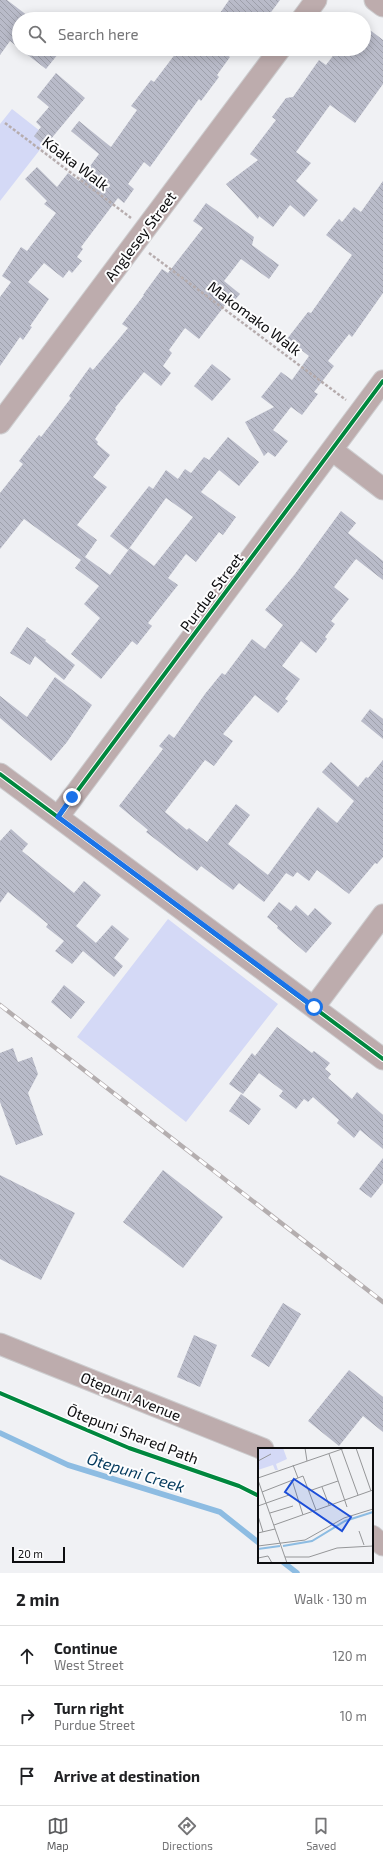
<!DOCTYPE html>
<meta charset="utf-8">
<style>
:root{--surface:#fff;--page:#f6f6f6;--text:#202124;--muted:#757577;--line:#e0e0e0;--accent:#5c5d5f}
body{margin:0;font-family:"Exo 2",sans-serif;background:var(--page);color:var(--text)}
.scale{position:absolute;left:12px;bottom:10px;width:53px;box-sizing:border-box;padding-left:4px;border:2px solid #0d0d0f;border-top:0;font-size:11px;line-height:14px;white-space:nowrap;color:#0d0d0f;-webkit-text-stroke:3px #fdfdfe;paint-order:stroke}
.stop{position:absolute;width:12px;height:12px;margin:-9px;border:3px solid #1a73e8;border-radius:50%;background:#fff}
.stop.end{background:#1a73e8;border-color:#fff;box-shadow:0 1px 4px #0008}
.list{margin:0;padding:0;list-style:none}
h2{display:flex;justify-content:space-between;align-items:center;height:52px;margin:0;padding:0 16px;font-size:17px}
h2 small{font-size:13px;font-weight:400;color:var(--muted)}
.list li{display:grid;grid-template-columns:26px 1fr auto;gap:12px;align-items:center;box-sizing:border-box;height:60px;padding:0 16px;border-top:1px solid var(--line)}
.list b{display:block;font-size:15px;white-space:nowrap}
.list p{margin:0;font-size:13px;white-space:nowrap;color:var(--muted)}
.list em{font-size:13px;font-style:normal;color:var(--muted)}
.icon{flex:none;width:22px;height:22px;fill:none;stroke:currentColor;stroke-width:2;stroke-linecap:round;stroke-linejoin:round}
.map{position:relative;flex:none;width:383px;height:1573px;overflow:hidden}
.search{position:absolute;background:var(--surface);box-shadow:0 2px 10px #0003;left:12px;right:12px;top:12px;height:44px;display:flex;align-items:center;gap:10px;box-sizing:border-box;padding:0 14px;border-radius:22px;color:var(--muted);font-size:15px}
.sheet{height:232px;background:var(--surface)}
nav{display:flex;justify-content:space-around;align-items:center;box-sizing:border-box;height:56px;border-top:1px solid var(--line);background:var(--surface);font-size:11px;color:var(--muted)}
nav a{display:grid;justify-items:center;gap:2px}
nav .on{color:var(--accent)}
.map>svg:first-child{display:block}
.park{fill:#d4d9f6}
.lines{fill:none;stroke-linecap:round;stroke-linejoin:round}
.stream{stroke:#8dbce2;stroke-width:5.5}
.building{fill:url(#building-back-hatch)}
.minor-casing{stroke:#cdcdcf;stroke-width:23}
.path{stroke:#b6acad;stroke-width:2.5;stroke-dasharray:3 2;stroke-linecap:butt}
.minor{stroke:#bdacad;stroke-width:21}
.rail-casing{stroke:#b4aeaf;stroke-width:4.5}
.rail{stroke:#fdfdfe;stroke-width:3;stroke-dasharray:9;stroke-linecap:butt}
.cycleway-casing{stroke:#fdfdfe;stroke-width:6}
.cycleway{stroke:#00873e;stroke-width:4}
.route{stroke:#1a73e8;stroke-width:5}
.labels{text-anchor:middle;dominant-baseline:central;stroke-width:4;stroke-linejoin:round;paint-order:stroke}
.street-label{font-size:15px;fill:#0d0d0f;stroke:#fdfdfe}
.water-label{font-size:16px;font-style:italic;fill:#03395c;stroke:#fdfdfe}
.inset-river{fill:none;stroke:#8dbce2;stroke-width:2}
.inset-road{fill:none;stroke:#959698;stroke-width:1}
.view{fill:#1d4ed8;fill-opacity:0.15;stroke:#1d4ed8;stroke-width:2}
.inset-edge{fill:none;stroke:#0d0d0f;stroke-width:2}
</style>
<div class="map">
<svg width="383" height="1573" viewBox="0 0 383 1573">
<defs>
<pattern id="building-back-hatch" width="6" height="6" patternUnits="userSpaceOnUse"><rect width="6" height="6" fill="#b9bbc9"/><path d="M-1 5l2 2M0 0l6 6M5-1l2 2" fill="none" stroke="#9ea0ab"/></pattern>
</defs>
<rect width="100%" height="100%" fill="#f0f1f4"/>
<path class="park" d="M12 109 49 138 0 201V124Z
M168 919 278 1004 186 1122 77 1037Z"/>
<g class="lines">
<path class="stream" d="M0 1433 68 1465 220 1512 259 1543
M283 1562 297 1573"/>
</g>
<path class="building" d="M0 0H7L32 19H19V48L10 41 0 55Z
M229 0H280L266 19H216Z
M370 30 383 40V84L355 123 330 105 296 152 311 163 296 181 318 200 304 217 290 205 273 227 259 216 258 219 226 184 258 160 250 154 276 120 272 117 286 98 293 97 319 60 326 65 338 49H364V38Z
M20 49H62L46 69Z
M179 49H219L230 57 217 75 219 77 201 101 199 99 150 167 144 162 128 184 134 189 124 203 118 198 81 247 83 249 77 257 82 261 72 273 69 270 63 278 44 263 28 282 49 299 30 326 32 327 23 340 20 337 0 366V297L11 282 2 276 21 247 27 251 56 213 44 204 47 201 25 179 37 167 57 187 68 173 79 181 99 154 71 131 79 121 111 147 137 110 131 106 151 80 154 82Z
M56 73 85 98 45 146 34 136 41 127 36 122 49 107 37 97Z
M383 181V293L352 337 349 334 328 361 334 366 314 392 318 394 302 415 291 407 273 430 288 441 275 457 268 452 264 456 245 422 274 407 261 397 281 372 292 380 309 356 287 339 308 312 311 313 352 255 326 235 339 219 342 222 354 207 361 212Z
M206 203 254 237 252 245 279 265 269 279 241 259 224 281 240 294 229 307 226 304 199 339 185 328 169 350 172 353 163 366 171 373 161 386 144 372 115 408 116 409 95 439 98 442 97 444 110 455 93 477 107 487 77 525 97 540 85 557 110 575 130 548 154 566 193 517 166 498 128 550 110 536 149 486 153 489 166 470 178 479 185 469 191 473 204 457 209 460 228 437 259 462 239 486 219 470 201 492 236 517 223 535 219 532 196 562 186 554 168 578 178 585 148 623 152 626 137 645 132 641 101 679 71 654 100 618 84 604 99 586 75 568 81 560 24 519 0 549V493L23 464 19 461 39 435 41 437 71 398 69 396 90 367 93 370 128 328 122 324 144 295H143L162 269 168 273 203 228 193 221Z
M212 364 231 379 212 401 194 386Z
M341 511 356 523 348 533 383 561V580L356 559 334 587 349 599 331 621 335 624 325 637 327 639 316 653 301 641 282 666 300 679 285 699 288 701 278 713 255 695 223 734 233 741 214 766 205 760 165 812 187 830 189 828 207 842 236 804 250 815 228 844 268 875 318 807 337 823 354 801 322 772 331 762 358 787 366 777 368 778 383 760V857L377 864 375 863 349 894 317 870 309 881 297 872 293 877 286 873 264 902 239 883 233 890 201 866 197 871 146 832 148 830 119 806 163 749 159 746 169 734 174 738 205 694 222 673 225 675 252 639 265 649 283 625 265 610 295 574Z
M27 627 46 640 45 641 75 665 64 680 35 656 30 665 10 653Z
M55 677 92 705 67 742 51 761 0 718V696L27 717Z
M370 709 383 719V739L361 721Z
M11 829 28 844 22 851 74 893 84 881 101 895 76 926 96 943 112 925 129 939 114 958 123 966 114 977 83 951 72 964 55 951 64 941 46 927 48 924 8 892 0 903V841Z
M279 902 291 911 296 905 308 916 315 908 332 923 306 953 277 928 278 926 267 917Z
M64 985 85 1002 71 1019 51 1002Z
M277 1027 312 1053 314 1051 330 1063 325 1069 331 1074 328 1078 352 1099 357 1092 383 1115V1149L360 1130 354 1138 337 1123 339 1120 313 1097 308 1102 304 1099 296 1109 279 1096 283 1091 259 1073 243 1094 229 1084 252 1053 255 1056Z
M13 1048 18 1062 32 1057 38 1074 28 1093 43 1135 16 1145 0 1102V1053Z
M241 1094 261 1109 249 1125 229 1111Z
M383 1158V1183L371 1198 359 1189Z
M163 1170 223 1217 183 1268 123 1222Z
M0 1175 75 1213 41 1280 0 1259Z
M283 1303 301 1314 269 1367 251 1356Z
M194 1335 217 1345 200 1387 177 1377Z
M349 1370 383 1397V1432L363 1416 339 1446 308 1421Z"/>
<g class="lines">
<defs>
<path id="minor" d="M375 0 383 6
M302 19 316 0
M0 423 280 49
M332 450 383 489
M0 774 383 1059
M58 817 383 381
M314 1007 383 915
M0 1344 263 1449
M372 1536 383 1545"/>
</defs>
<use href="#minor" class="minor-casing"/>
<path class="path" d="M5 123 131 218
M149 253 346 400"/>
<use href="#minor" class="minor"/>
<defs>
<path id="rail" d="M0 1005 383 1302"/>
</defs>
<use href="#rail" class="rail-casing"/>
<use href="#rail" class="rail"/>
<defs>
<path id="cycleway" d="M0 774 383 1059
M58 817 383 381
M0 1393 129 1448 239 1486 259 1496"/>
</defs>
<use href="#cycleway" class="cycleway-casing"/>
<use href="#cycleway" class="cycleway"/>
</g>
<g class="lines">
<path class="route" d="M72 797 58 817 314 1007"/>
</g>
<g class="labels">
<g class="street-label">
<text transform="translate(76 163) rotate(37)">Kōaka Walk</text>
<text transform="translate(140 236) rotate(-53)">Anglesey Street</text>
<text transform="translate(255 318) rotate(37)">Makomako Walk</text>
<text transform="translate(211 592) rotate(-53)">Purdue Street</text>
<text transform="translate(131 1396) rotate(22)">Otepuni Avenue</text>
<text transform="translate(133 1434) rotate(21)">Ōtepuni Shared Path</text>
</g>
<g class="water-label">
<text transform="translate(136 1472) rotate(17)">Ōtepuni Creek</text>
</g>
</g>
<g transform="translate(258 1448)">
<rect width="115" height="115" fill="#f0f1f4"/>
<path d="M0 0H25L29 11 18 16 20 22H17L15 17 0 22Z" fill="#d4d9f6"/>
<path class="inset-river" d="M25 98 54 93 87 73 115 64M0 101 22 98"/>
<path class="inset-road" d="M47 0 49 13M83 0 100 47M98 0 113 43M71 6 89 59M0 13 13 6M35 17 40 30M0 30 87 0M0 32 29 115M34 32 45 67M64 39 71 57M51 43 80 33M4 44 45 28 58 62M0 58 31 47M12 65 35 58M0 68 5 84M16 77 115 42M101 83 106 97M0 85 17 81M0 98 47 92 86 70 115 61M27 109H51L79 100 115 98M0 110 10 108 14 115"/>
<path class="view" d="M36 31 93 69 84 83 27 44Z"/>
<rect width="115" height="115" class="inset-edge"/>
</g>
</svg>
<div class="scale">20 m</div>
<div class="stop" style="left:314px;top:1007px"></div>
<div class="stop end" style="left:72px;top:797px"></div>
<div class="search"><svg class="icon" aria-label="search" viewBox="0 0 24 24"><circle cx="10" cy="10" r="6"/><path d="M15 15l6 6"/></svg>Search here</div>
</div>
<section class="sheet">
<h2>2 min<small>Walk · 130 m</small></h2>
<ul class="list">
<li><svg class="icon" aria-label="ahead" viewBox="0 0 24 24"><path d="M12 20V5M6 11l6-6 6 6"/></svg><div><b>Continue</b><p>West Street</p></div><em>120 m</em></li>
<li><svg class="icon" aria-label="right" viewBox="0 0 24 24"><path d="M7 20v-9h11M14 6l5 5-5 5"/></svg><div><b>Turn right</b><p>Purdue Street</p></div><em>10 m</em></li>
<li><svg class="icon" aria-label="arrive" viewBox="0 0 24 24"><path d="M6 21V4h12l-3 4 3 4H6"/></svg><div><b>Arrive at destination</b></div></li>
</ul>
</section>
<nav>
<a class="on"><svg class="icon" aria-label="map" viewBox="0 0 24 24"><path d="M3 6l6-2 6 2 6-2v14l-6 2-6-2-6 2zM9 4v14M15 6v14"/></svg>Map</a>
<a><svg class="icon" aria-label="directions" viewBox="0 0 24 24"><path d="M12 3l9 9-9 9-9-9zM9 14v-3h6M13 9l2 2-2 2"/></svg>Directions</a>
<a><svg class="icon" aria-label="saved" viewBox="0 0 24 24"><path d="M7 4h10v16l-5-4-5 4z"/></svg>Saved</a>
</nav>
